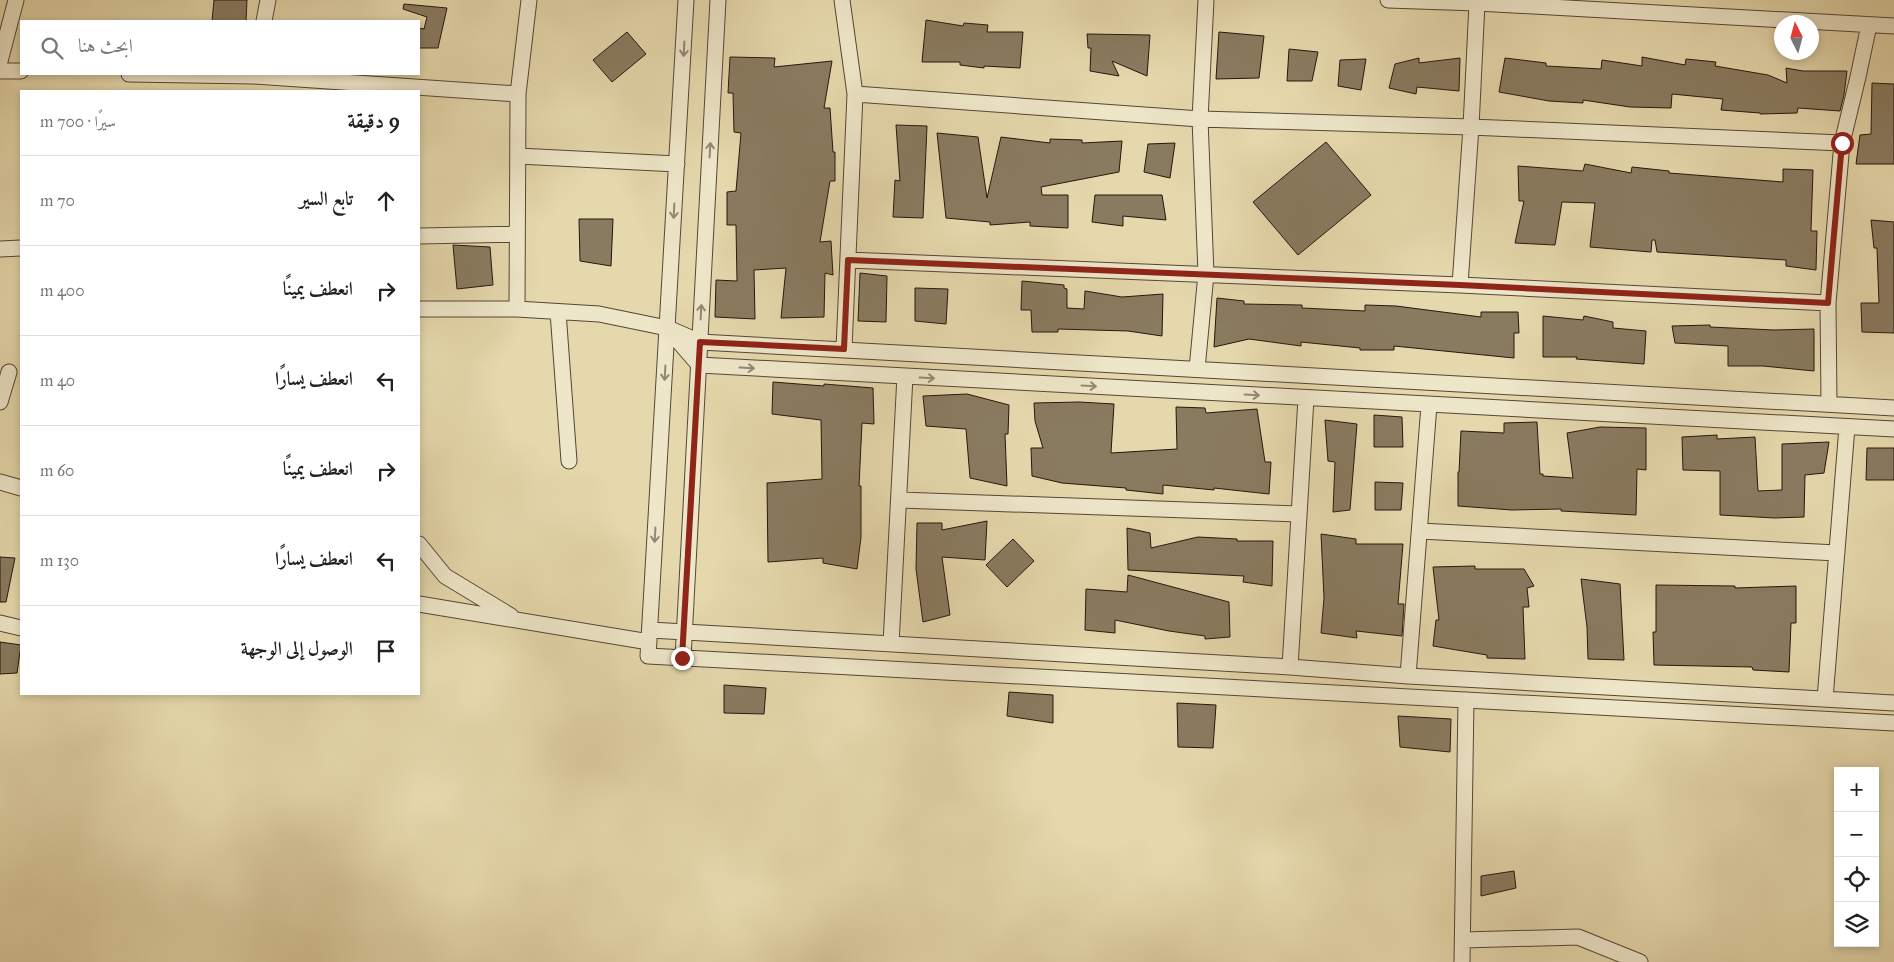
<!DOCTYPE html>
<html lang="ar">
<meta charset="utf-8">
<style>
:root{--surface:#fff;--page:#f6f6f6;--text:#222;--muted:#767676;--line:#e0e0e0}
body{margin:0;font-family:"IM FELL Great Primer",Amiri,serif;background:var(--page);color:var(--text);direction:rtl}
.controls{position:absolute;right:15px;bottom:15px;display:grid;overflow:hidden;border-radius:0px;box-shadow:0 2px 8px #0003}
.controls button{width:45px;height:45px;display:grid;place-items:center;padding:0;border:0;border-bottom:1px solid var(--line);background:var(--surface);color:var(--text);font:25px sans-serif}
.compass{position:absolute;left:1774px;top:15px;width:45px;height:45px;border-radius:50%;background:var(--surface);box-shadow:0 2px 8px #0003;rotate:354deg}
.stop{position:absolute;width:15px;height:15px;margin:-11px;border:4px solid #8f2418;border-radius:50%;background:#fff}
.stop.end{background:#8f2418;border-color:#fff;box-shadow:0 1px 5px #0008}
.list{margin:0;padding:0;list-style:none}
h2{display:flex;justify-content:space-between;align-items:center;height:65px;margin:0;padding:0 20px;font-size:21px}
h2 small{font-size:16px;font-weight:400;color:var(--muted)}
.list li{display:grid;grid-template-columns:32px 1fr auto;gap:15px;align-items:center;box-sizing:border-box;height:90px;padding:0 20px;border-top:1px solid var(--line)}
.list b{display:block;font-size:19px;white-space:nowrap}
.list em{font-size:16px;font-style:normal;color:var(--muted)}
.icon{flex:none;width:28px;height:28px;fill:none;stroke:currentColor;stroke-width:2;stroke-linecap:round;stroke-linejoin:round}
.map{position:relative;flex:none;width:1894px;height:962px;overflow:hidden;direction:ltr}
.search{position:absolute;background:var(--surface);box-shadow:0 2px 8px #0003;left:20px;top:20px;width:400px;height:55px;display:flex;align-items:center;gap:12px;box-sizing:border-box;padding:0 18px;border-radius:0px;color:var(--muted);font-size:19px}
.panel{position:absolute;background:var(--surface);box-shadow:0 2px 8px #0003;left:20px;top:90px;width:400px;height:605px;border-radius:0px;direction:rtl}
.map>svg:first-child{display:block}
.building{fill:#897b60;stroke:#26160d}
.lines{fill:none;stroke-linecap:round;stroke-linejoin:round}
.street-casing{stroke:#564635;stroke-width:17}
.street{stroke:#eee6c9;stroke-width:15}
.oneway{stroke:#948874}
.route{stroke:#8f2418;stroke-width:6}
</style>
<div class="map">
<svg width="1894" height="962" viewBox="0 0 1894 962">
<rect width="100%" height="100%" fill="#e5d8ac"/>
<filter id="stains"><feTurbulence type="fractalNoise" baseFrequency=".004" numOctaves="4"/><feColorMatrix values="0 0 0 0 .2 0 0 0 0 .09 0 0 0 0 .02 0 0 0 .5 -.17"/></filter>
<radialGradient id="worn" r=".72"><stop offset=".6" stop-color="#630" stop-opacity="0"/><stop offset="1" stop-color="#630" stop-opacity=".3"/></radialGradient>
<path class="building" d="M214 0H247L246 21H212Z
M404 4 447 8 438 48H419V28L424 29 427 17 403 9Z
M926 20 963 26 964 23 988 25 987 32H1023L1020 68 984 66V68L960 65V62H922Z
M627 32 646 54 612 82 593 60Z
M1219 32 1264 36 1259 78 1216 79Z
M1087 34 1150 35 1147 76 1112 61 1119 76 1090 71 1091 48H1088Z
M1289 49 1318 52 1312 81H1287Z
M730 57 775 58 774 67 832 61 824 108H830L833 152H835V181H830L820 242 831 241 833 275 825 273 824 317 781 318 786 268 754 270 755 319 715 317 716 280 737 281 736 225H727V192L736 191 741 133 734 132 733 93H728Z
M1642 57 1685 65 1686 59 1716 62 1715 66 1768 75 1787 83 1786 68 1803 71H1847L1844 95 1840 111 1798 108 1797 113 1760 114V113L1721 110 1723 99 1672 94 1671 108 1630 107 1583 100V103L1549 101 1499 92 1505 58 1546 63V66L1601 69 1602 60 1642 66Z
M1419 58V63L1460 58 1459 91 1417 87 1416 94 1389 88 1395 64Z
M1366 59 1361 90 1338 86 1340 60Z
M1872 83 1894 84V164H1856L1860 135 1871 134Z
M896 125 927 126 923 218 893 217 895 180 900 181Z
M937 133 978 137 987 198 1001 137 1050 143V139L1082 140V143L1122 141 1119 172 1041 187 1042 195H1068V228L1030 226V222L990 225V222L946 218Z
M1326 142 1371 195 1298 255 1253 202Z
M1175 143 1170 178 1144 172 1148 144Z
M1585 164 1631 173 1632 167 1669 171V173L1783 182V169L1813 170 1811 231H1817L1816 270 1786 266V260L1657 252 1655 240H1652L1651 252 1590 247 1595 203 1562 202 1555 245 1515 243 1524 201H1519L1518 166 1583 171Z
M1095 195H1162L1166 220 1123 216V226L1092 222Z
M579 219H613L611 266 580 261Z
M1871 220 1894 222V333L1862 332 1861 303H1879L1877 248H1874Z
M453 245 490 247 493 285 457 289Z
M860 273 887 276 886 322 858 321Z
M1022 281 1064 285V288L1067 289V308L1084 309 1085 291 1122 297 1163 294 1162 336 1128 331 1058 329V332H1032L1031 310H1021Z
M915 288 948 289 946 324 915 321Z
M1217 298 1244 301V304L1302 305V308L1365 311V305L1396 306 1481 317V312H1518L1519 333H1514V358L1394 346V350H1360V348L1301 342V346L1249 339 1214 347Z
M1543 316 1583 320 1584 316 1613 322V328L1646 331 1644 364 1576 359 1577 357H1543Z
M1710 325V327L1774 330 1814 329V371L1763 366H1728V346L1675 343 1672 326Z
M773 382 824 386V384L873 388 874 424 862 423 859 486H861V537L857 569 823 563V558L768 562 767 483 822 479 821 420 772 414Z
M967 394 1009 405 1008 434H1005L1007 486 970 478 966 429 926 426 923 396Z
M1079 402 1114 404 1111 453 1177 449 1176 407 1205 408 1206 413 1257 409 1265 462H1271L1269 494 1214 488V490L1163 485V494L1126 490V488L1062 483 1032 476 1031 448H1043L1035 421 1034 403Z
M1374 415 1402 417 1403 447H1374Z
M1325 420 1357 424 1350 510 1333 512 1335 462 1328 461Z
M1537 422 1540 474H1543V476L1573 478 1567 433 1600 427 1646 428V470L1637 469 1636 515 1561 511V509L1512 510 1458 506V472H1459L1461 431 1504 433V423Z
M1717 435V439L1755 437 1758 491 1782 490V444L1829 442 1824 473 1805 475 1804 517 1775 518 1720 515V471L1683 470 1682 437Z
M1867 448H1894V480H1866Z
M1375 482 1403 483 1401 510H1375Z
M987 521 985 560 942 557 950 615 923 622 916 569 917 523H942V530Z
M1127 528 1150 533 1151 548 1198 537 1237 539V541H1273L1272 586 1243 582 1244 576 1128 570Z
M1321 534 1356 539V544H1403L1398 604H1404L1402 636 1356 631 1357 638 1321 633 1324 598Z
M1013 539 1034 561 1007 587 986 565Z
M0 557 15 558 6 602H0Z
M1475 566V569H1524L1534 586 1527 588 1529 607H1523L1525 659 1487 658V655L1433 646 1436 620H1439L1433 567Z
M1128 575 1229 602 1230 637 1205 639V636L1169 631 1115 620V633L1085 630 1086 589 1127 592Z
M1581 579 1620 584 1624 660 1588 659 1587 627Z
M1656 585 1735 586V588L1796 586V623H1791L1789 672 1753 670 1752 667 1654 665 1653 632H1656Z
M0 642 21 645 17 673 0 674Z
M724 685 766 688 764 714 724 713Z
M1009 692 1053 695V723L1007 716Z
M1177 703 1216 705 1213 748 1178 747Z
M1398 716 1451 719 1450 752 1400 747Z
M1514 871 1516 888 1481 896V876Z"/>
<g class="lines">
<defs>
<path id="street" d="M686 0 648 656 1894 723
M842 0 855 94 844 349
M1388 0 1477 3 1894 26
M264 21 268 0
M0 61 16 0
M0 71H21
M129 74 253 76 518 94
M855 94 1200 119 1471 127 1842 143
M518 156 677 164
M419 236 517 234
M0 249 21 248
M848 260 1460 285 1828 303
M1460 285 1471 127 1477 3
M419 309H517L599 314 667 328 699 365 1894 429
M517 309 518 94 529 0
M558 312 569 461
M670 329 700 342 1894 408
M1197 369 1206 274 1200 119 1206 0
M0 402 9 372
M1829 404 1828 303 1842 143 1858 77 1869 25
M0 482 21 488
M900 500 1299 514
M1420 531 1837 553
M419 544 445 576 511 616
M419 604 649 642
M0 623 21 628
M650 630 1290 667 1408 676 1894 703
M891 644 905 376
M683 658 718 0
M1290 667 1306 398
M1408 676 1429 405
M1825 699 1847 427
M1463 940 1578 937 1640 962
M1462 962 1466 700"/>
</defs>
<use href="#street" class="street-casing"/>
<use href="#street" class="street"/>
</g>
<defs><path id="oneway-shaft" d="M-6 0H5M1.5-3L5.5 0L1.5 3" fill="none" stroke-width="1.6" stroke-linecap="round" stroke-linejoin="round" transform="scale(1.25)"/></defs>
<g class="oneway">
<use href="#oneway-shaft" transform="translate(684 49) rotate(93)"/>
<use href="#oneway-shaft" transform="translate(710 150) rotate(-87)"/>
<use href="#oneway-shaft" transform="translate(674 211) rotate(93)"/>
<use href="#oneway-shaft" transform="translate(701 312) rotate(-87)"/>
<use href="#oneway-shaft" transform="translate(747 368) rotate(3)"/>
<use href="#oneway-shaft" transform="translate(665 373) rotate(93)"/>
<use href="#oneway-shaft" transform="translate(927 378) rotate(3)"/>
<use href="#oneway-shaft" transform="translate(1089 386) rotate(3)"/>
<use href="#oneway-shaft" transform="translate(1252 395) rotate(3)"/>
<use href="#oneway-shaft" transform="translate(655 535) rotate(93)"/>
</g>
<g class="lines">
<path class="route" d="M682 658 700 342 844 349 848 260 1460 285 1828 303 1842 143"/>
</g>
<rect width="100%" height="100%" filter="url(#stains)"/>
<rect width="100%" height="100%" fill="url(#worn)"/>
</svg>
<div class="controls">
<button>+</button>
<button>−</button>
<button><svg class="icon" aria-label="locate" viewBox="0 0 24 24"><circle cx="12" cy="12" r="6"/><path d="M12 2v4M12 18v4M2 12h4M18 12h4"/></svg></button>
<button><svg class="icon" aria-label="layers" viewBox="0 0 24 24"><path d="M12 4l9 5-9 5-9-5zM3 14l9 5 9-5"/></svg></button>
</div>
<svg class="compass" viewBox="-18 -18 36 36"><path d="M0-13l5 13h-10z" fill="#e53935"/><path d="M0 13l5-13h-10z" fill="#767676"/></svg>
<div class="stop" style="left:1842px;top:143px"></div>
<div class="stop end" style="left:682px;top:658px"></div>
<div class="search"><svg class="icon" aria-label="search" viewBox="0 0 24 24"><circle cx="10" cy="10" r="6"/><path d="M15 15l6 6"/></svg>ابحث هنا</div>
<section class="panel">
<h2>9 دقيقة<small>سيرًا · 700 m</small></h2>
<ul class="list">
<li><svg class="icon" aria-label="ahead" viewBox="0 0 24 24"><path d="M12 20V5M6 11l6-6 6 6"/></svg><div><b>تابع السير</b></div><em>70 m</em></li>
<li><svg class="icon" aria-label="right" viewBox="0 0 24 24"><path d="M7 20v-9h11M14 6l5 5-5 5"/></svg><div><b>انعطف يمينًا</b></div><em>400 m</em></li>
<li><svg class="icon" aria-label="left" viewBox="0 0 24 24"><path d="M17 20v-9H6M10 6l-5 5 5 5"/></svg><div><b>انعطف يسارًا</b></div><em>40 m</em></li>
<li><svg class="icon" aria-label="right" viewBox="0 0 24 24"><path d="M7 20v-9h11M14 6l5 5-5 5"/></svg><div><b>انعطف يمينًا</b></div><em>60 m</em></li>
<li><svg class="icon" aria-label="left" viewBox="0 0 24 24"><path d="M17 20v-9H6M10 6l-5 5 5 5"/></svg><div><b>انعطف يسارًا</b></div><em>130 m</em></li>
<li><svg class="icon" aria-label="arrive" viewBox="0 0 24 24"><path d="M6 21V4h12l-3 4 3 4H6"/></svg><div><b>الوصول إلى الوجهة</b></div></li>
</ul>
</section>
</div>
